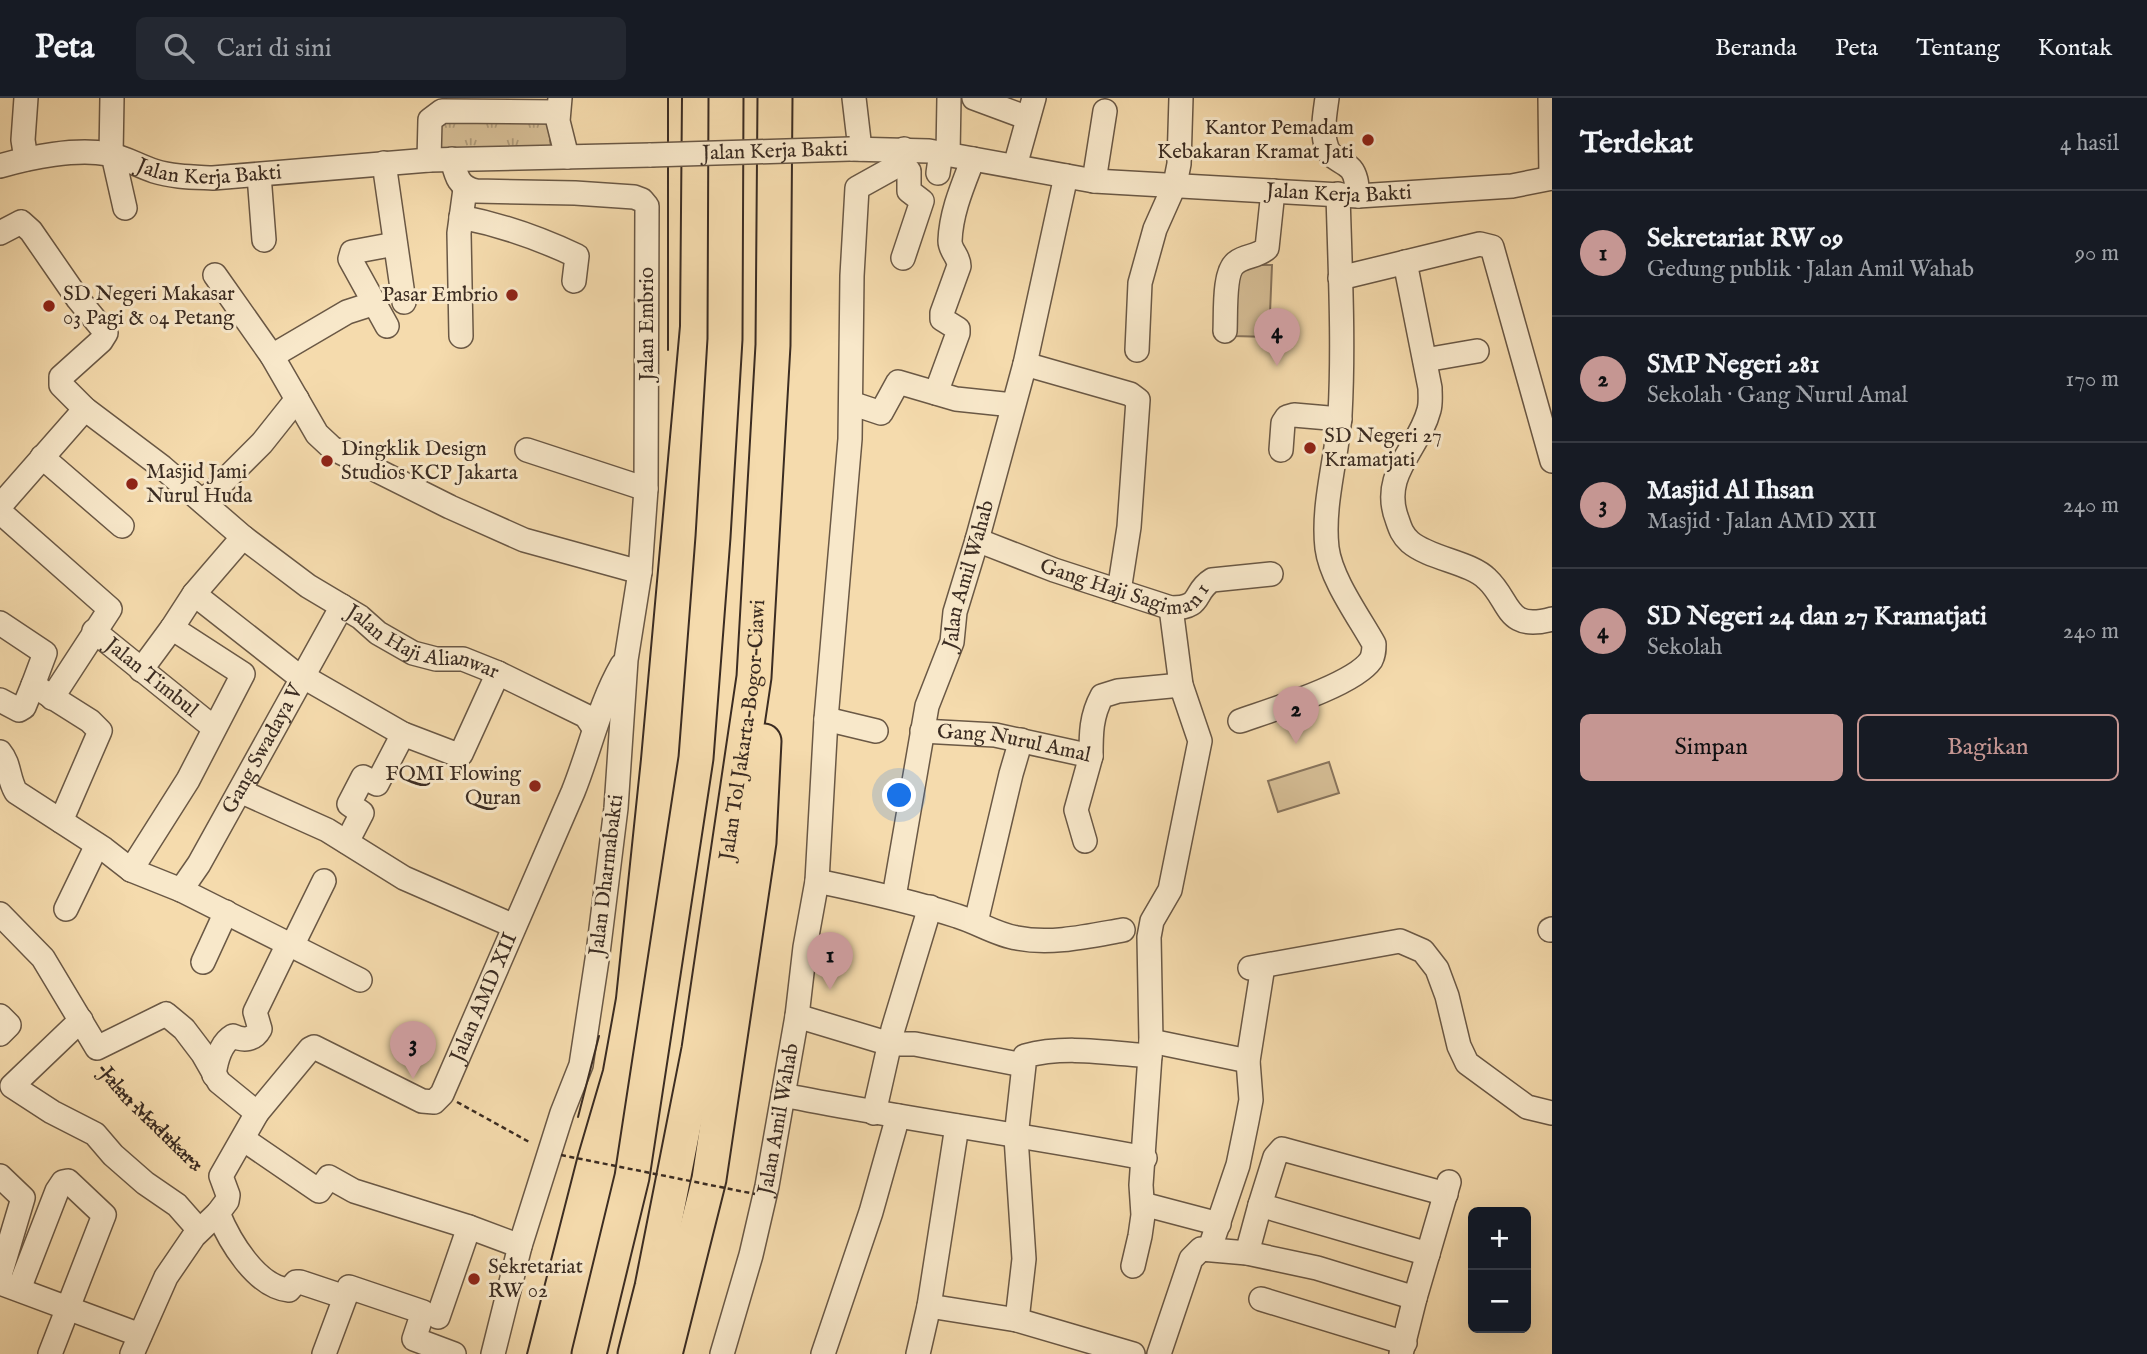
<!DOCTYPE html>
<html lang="id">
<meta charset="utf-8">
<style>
:root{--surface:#171b24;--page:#242831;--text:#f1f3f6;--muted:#9ea1a6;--line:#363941;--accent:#c59692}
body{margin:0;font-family:"IM FELL English",serif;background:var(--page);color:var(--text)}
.controls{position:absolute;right:21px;bottom:21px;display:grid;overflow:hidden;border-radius:10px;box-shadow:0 7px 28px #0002}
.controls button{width:63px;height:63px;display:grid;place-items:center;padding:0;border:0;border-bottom:2px solid var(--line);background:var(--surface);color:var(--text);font:35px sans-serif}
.you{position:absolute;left:900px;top:698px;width:24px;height:24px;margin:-18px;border:5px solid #fff;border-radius:50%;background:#1a73e8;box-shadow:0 0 0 10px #1a73e833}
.badge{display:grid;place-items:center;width:46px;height:46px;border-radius:50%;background:var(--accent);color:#111;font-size:23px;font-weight:700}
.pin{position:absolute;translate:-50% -58px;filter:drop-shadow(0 2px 4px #0008)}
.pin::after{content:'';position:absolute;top:37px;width:24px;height:21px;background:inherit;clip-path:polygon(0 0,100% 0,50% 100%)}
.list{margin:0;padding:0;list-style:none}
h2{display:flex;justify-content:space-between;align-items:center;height:91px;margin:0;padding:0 28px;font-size:30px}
h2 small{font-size:23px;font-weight:400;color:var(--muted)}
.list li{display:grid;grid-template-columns:46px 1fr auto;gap:21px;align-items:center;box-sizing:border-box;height:126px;padding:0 28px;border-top:2px solid var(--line)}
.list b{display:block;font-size:26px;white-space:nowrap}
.list p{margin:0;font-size:23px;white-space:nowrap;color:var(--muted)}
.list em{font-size:23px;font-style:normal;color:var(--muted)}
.actions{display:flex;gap:14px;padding:21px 28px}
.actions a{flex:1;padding:16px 0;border:2px solid var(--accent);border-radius:10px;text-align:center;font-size:24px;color:var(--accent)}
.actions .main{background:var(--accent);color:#111}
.icon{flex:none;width:38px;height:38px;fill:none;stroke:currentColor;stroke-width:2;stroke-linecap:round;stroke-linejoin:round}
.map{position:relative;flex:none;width:1552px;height:1256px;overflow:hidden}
header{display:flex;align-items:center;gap:42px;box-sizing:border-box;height:98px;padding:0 35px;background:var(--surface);border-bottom:2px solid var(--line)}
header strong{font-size:33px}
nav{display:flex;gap:38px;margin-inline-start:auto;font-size:24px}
.search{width:490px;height:63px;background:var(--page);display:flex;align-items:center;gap:18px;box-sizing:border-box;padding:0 24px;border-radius:10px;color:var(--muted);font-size:26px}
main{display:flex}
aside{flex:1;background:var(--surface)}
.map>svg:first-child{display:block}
.park{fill:url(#park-tufts);stroke:#88745c;stroke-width:2}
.pitch{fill:#d5bd95;stroke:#88745c;stroke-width:2}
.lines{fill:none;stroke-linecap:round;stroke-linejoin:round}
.minor-casing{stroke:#6a5845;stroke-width:26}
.highway-casing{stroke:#3b2c22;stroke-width:37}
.path{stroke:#3b2c22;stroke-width:2.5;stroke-dasharray:5 3.5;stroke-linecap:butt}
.minor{stroke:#f8e8ca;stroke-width:23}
.highway{stroke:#f5dbad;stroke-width:33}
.tram{stroke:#3b2c22;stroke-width:2}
.minor-bridge-casing{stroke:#6a5845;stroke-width:26;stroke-linecap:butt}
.path-bridge{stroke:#3b2c22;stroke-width:2.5;stroke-dasharray:5 3.5;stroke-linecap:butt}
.minor-bridge{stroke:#f8e8ca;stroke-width:23}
.poi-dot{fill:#8f2418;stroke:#f8e8ca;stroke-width:2.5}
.labels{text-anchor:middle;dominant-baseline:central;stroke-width:6;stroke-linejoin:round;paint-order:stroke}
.poi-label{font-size:21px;fill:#3b2c22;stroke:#f8e8ca;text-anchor:start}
.street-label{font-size:21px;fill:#3b2c22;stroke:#f8e8ca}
</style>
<header>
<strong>Peta</strong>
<div class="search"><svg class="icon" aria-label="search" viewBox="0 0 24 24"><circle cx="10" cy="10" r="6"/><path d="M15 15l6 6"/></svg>Cari di sini</div>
<nav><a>Beranda</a><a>Peta</a><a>Tentang</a><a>Kontak</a></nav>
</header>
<main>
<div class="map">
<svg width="1552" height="1256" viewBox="0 0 1552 1256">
<defs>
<pattern id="park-tufts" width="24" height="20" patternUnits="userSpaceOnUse" patternTransform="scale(1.75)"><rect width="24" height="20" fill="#d5bd95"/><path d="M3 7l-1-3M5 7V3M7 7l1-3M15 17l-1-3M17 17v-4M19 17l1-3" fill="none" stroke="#ae9a79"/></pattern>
</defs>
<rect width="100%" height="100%" fill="#f5dbad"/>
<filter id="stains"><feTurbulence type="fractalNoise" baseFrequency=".00286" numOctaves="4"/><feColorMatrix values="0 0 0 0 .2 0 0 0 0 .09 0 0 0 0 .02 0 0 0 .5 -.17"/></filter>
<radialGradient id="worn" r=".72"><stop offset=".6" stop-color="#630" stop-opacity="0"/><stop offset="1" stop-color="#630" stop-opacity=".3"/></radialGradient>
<path class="park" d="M438 22 548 24 551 48 441 53Z"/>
<path class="pitch" d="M1235 167H1272L1269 239 1234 238Z
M1329 664 1339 695 1278 714 1268 683Z"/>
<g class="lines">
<defs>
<g id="minor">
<path d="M26 0 23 42 26 61"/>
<path d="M560 0 558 23 567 59"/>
<path d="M854 0 860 51"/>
<path d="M974 0 1028 20"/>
<path d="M1327 0C1325 15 1321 35 1327 50 1331 61 1344 63 1351 71 1357 78 1357 90 1358 98"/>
<path d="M1550 0 1551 80"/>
<path id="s2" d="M850 51 929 53 1094 83 1358 98 1512 88 1552 80"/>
<path d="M948 56 949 0"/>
<path d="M111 57 112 0"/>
<path d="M113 57 125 110"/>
<path d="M452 61C456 77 458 89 476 93L575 95 634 99 642 102 647 108 646 391 640 474 626 562 616 710 598 855 581 967 562 1015 520 1148 493 1256"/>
<path d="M429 62 430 22 442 13 558 14"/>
<path d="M384 65 404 204"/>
<path d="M902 65 909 73V93L922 103 903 160"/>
<path id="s3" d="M0 68C31 59 76 50 108 56 124 59 139 68 154 73 173 79 193 79 213 80L429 62 651 57"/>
<path d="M1015 68 1034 0"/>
<path d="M938 75 941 54"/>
<path d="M259 77 264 142"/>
<path d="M1094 83 1105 13"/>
<path d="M461 119C502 127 539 140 577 158L574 183"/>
<path id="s4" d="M0 135 21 124 31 133 78 201 106 235 101 243 61 279V287L85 311 162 369 243 439 308 488 360 519 378 535 413 555 436 561H463L498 575 586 618 594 630"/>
<path d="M1405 164 1430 290C1430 297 1431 305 1429 312 1419 351 1380 376 1397 421 1400 430 1402 437 1410 444 1430 461 1470 464 1487 481 1511 503 1505 534 1552 521"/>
<path d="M215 177 272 258 317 336 332 350 450 409 524 442 640 474"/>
<path d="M1340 180 1480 146 1492 149 1552 363"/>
<path d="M387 228 350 161 352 154 395 146"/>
<path d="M1225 233C1226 217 1223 172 1237 164 1246 157 1258 159 1267 150L1273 93"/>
<path d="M461 238 459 135 465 91"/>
<path d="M1137 252 1140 185 1155 131 1175 86 1179 66 1181 0"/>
<path d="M272 258 347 214 375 205"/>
<path d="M1425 262 1477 253"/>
<path d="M1025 266 1130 296 1138 302 1129 429 1119 493"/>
<path d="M936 295 958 235V231L942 221V215L959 168C959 158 950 153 950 143 951 114 963 87 973 61"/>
<path d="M851 305 881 315 898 284 956 301 1013 307"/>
<path d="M527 352 646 391"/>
<path d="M1281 352 1283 325 1287 319 1294 317 1340 321"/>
<path d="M42 359 122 428"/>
<path d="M203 404 262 345 297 301"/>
<path d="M0 408 85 311"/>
<path d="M0 414 110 511 52 600"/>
<path id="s5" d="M977 442 1054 472 1171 510C1204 510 1192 494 1212 482L1271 476"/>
<path d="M194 496 301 580 309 582 403 636 458 657 461 656 498 575"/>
<path d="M0 525 45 555 33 587 90 623 100 633 61 723"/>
<path id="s6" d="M94 533 214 630"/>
<path d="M141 572 172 530"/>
<path d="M0 602 19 612 24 609 33 587"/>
<path d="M826 621 876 633"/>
<path d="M1240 623C1271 612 1354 587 1371 562 1374 556 1374 552 1374 546 1359 519 1331 481 1327 450 1322 407 1337 360 1340 317 1344 243 1340 170 1338 96"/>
<path id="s7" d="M922 633 995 637 1091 658C1091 636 1091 618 1102 598L1118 593 1181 587"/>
<path d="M0 654C10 666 8 681 16 694L104 751 131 772 181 792 360 882"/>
<path d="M240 693 327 732 404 780 514 828"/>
<path d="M1085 743 1076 712 1091 658"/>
<path d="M347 744 362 715 349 706 363 679 377 686 403 636"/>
<path d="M131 772 188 682 243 576 172 530 194 496 243 439"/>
<path d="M817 783C865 793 911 803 957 818 977 824 997 837 1017 840 1051 847 1089 838 1123 832"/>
<path id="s8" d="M181 792 199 766 342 508"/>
<path id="s9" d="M894 799 927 608 952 544 955 514 977 442 1025 266 1066 78"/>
<path d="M66 811 97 747"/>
<path d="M0 816 43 860 97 950 166 916 184 931 203 956 219 984 257 1015"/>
<path d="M976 824 1011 676 1021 642"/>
<path d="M1550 832 1552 831"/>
<path d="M292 848 324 783"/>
<path d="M203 864 226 814"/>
<path d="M1250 870 1400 843 1423 853 1437 871 1447 898 1459 948 1467 965 1527 1009 1552 1015"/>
<path d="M0 918 9 927 0 936"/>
<path d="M797 918 890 946H915L1023 967"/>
<path d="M81 922 12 988 52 1014 95 1036 113 1057 145 1085 177 1107 199 1132"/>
<path d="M1151 943 1248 963"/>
<path d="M214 977C216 963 221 945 233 938 244 943 254 942 260 931L255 914 288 846"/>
<path d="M783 997C903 1021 1024 1037 1145 1060"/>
<path d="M874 1015 893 931 930 809"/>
<path d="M243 1041 319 1093 329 1079 354 1093 469 1129 520 1148"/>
<path d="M0 1078 23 1100 0 1177"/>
<path d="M1143 1106 1219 1126"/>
<path d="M218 1115C229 1142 256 1189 289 1192L296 1184H300L345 1199"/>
<path d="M1210 1150 1238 1067 1247 1023 1251 1002 1248 963 1263 868"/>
<path d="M1247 1155 1260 1107"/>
<path d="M1428 1156 1260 1107 1275 1059 1282 1051 1446 1096"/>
<path d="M1133 1168 1140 1138 1143 1117 1141 1087 1151 943 1149 839 1152 823 1170 792 1200 643 1181 587 1171 510"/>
<path d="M0 1185 140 1237"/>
<path d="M19 1191 57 1093 63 1084 68 1083 104 1117 50 1256"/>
<path d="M1261 1201 1405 1245"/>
<path d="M929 1208 1017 1222 1133 1256"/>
<path d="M438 1219 469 1129"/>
<path d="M1017 1222 1024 1161 1016 1039 1025 958C1064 947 1110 955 1150 958"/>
<path id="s10" d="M132 1256 166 1179 194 1138 218 1115 227 1103 228 1097 221 1078 257 1015 310 951 314 949 422 1003 434 1004 442 996 573 694C590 652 599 607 622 567"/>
<path d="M324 1256 349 1189 423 1214 414 1241 454 1256"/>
<path id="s11" d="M722 1256 751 1157 767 1088 797 918 805 849 817 783 826 621 850 341 852 178 857 90 902 65 904 51"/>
<path d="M823 1256 871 1114 898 1018"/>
<path d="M918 1256 929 1208 957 1028"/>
<path d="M1159 1256 1191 1161 1201 1151 1247 1155 1317 1170 1415 1200"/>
<path d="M1401 1256 1415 1200 1449 1084"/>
</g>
<g id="highway">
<path d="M589 1256 632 1079 696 660 713 439 725 241 726 0"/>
<path id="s12" d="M635 1256 652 1189 699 951 754 579 773 247 775 0"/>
<path d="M665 1256 709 1081 759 744 764 643"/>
</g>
</defs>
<use href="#minor" class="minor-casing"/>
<use href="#highway" class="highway-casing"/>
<g class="path">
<path id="s1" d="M101 969 126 999 195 1066 203 1070"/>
<path d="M457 1004 531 1045"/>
</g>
<use href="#minor" class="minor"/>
<use href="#highway" class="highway"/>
<path class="tram" d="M668 0V252
M578 1019 599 938
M527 1256 578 1057 603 972 616 900 641 661 680 228 682 0"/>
<defs>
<g id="minor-bridge">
<path id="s13" d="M651 57 850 51"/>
</g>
</defs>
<use href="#minor-bridge" class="minor-bridge-casing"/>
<path class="path-bridge" d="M561 1057 755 1096"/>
<use href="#minor-bridge" class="minor-bridge"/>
</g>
<g class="poi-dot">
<circle cx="1368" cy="42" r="7"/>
<circle cx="512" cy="197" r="7"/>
<circle cx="49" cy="208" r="7"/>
<circle cx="1310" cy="350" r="7"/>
<circle cx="327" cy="363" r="7"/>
<circle cx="132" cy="386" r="7"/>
<circle cx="535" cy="688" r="7"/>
<circle cx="474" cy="1181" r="7"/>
</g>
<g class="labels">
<g class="poi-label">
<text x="1354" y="30" text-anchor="end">Kantor Pemadam<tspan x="1354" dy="24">Kebakaran Kramat Jati</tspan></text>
<text x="63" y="196">SD Negeri Makasar<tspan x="63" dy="24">03 Pagi &amp; 04 Petang</tspan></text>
<text x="498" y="197" text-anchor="end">Pasar Embrio</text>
<text x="1324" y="338">SD Negeri 27<tspan x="1324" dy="24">Kramatjati</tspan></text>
<text x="341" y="351">Dingklik Design<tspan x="341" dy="24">Studios KCP Jakarta</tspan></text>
<text x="146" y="374">Masjid Jami<tspan x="146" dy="24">Nurul Huda</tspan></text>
<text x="521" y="676" text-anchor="end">FQMI Flowing<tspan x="521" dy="24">Quran</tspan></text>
<text x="488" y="1169">Sekretariat<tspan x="488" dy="24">RW 02</tspan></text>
</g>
<g class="street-label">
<text stroke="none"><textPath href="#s13" startOffset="124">Jalan Kerja Bakti</textPath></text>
<text stroke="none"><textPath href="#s3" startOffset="214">Jalan Kerja Bakti</textPath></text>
<text stroke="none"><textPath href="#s2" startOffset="492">Jalan Kerja Bakti</textPath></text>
<text transform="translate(647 226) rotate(-90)">Jalan Embrio</text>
<text stroke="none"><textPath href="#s5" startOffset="159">Gang Haji Sagiman 1</textPath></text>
<text stroke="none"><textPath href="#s9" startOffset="332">Jalan Amil Wahab</textPath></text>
<text stroke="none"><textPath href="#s4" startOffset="684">Jalan Haji Alianwar</textPath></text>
<text stroke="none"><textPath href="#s6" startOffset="74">Jalan Timbul</textPath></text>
<text stroke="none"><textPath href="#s12" startOffset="634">Jalan Tol Jakarta–Bogor–Ciawi</textPath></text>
<text stroke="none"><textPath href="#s7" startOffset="93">Gang Nurul Amal</textPath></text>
<text stroke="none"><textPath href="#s8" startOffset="163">Gang Swadaya V</textPath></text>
<text transform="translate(607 777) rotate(-83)">Jalan Dharmabakti</text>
<text stroke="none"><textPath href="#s10" startOffset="618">Jalan AMD XII</textPath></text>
<text stroke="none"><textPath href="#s1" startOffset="72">Jalan Madukara</textPath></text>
<text stroke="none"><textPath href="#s11" startOffset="242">Jalan Amil Wahab</textPath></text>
</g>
</g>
<rect width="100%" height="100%" filter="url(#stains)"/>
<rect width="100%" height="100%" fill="url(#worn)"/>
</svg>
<div class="controls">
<button>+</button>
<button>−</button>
</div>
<div class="you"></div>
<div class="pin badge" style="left:830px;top:892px">1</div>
<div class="pin badge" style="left:1296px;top:646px">2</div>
<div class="pin badge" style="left:413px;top:981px">3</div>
<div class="pin badge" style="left:1277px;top:268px">4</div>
</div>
<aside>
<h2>Terdekat<small>4 hasil</small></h2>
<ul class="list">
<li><span class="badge">1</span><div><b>Sekretariat RW 09</b><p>Gedung publik · Jalan Amil Wahab</p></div><em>90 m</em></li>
<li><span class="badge">2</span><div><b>SMP Negeri 281</b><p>Sekolah · Gang Nurul Amal</p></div><em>170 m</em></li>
<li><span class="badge">3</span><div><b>Masjid Al Ihsan</b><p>Masjid · Jalan AMD XII</p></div><em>240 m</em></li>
<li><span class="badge">4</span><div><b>SD Negeri 24 dan 27 Kramatjati</b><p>Sekolah</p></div><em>240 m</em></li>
</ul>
<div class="actions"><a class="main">Simpan</a><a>Bagikan</a></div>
</aside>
</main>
